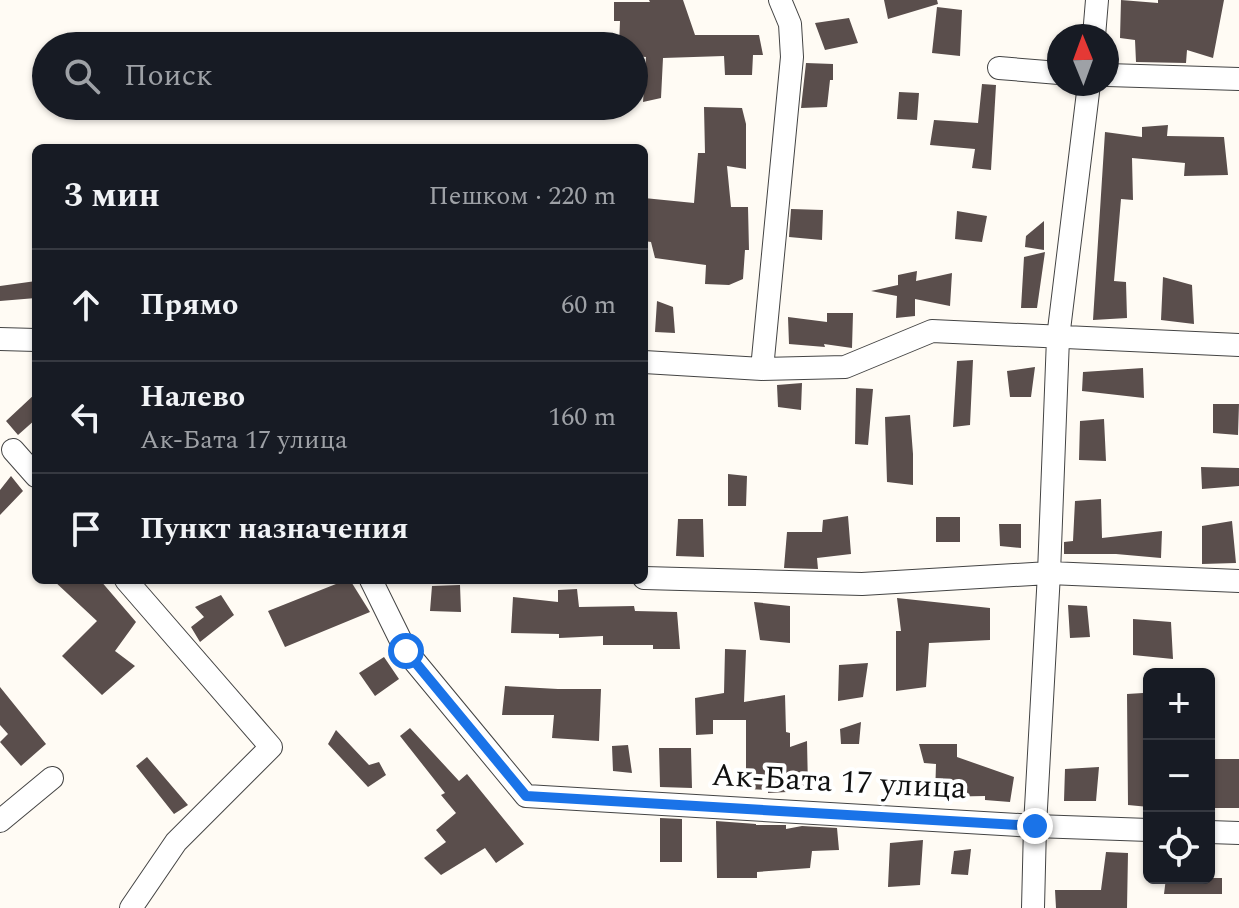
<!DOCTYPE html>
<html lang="ru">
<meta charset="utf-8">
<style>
:root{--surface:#171b24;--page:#20242c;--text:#f1f3f6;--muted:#9ea1a6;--line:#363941}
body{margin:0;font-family:Spectral,serif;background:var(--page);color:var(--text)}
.controls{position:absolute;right:24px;bottom:24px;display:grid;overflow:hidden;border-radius:12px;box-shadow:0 2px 6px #0004}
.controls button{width:72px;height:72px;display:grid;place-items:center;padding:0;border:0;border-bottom:2px solid var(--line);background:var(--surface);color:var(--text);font:40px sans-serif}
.compass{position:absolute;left:1047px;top:24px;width:72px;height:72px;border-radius:50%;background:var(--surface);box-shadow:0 2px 6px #0004;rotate:359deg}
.stop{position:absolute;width:24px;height:24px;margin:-18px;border:6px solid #1a73e8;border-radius:50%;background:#fff}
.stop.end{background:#1a73e8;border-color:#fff;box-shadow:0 2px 8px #0008}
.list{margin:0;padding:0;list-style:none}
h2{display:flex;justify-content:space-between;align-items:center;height:104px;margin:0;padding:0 32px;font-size:34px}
h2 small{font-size:26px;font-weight:400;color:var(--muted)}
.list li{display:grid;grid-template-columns:52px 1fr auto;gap:24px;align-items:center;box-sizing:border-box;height:112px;padding:0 32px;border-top:2px solid var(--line)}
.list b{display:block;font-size:30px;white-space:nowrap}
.list p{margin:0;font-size:26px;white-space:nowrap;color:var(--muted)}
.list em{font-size:26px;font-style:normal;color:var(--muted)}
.icon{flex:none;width:44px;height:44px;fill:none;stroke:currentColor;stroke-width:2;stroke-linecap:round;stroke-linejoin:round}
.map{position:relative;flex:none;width:1239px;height:908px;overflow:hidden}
.search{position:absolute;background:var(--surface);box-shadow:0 2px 6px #0004;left:32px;top:32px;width:616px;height:88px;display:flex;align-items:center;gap:20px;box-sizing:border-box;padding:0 28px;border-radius:44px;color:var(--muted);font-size:30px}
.panel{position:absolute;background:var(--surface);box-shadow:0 2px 6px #0004;left:32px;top:144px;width:616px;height:440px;border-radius:12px}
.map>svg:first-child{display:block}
.building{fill:#5a4e4c}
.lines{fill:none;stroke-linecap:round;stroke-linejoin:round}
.minor-casing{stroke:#444;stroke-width:24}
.minor{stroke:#fff;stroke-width:22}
.route{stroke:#1a73e8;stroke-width:10}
.labels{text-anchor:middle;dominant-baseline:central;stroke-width:8;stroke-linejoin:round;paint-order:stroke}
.street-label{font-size:32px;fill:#111;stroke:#fff}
</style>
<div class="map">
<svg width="1239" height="908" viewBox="0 0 1239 908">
<rect width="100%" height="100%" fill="#fffbf4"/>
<path class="building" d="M649 0H683L695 35H759L763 55H753L752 75H725L724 56 663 58 661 98 643 102 646 57 634 56V46H619L620 21H614V2H650Z
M884 0H937L938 4 888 19Z
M1121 0 1158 3V0H1224L1213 58 1187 50 1186 63 1136 62 1135 40 1120 38Z
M937 7 962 10 960 56 932 53Z
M849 18 858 43 825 50 815 23Z
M806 63 833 64V80H830L827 107 801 108Z
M982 84 996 85 991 170 972 168 975 149 930 145 934 120 978 123Z
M899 92 919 93 917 120 897 119Z
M704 107 742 108 746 124V169L727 166 731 207H748L749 250H745L743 279 729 285 705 284 706 265 655 258 651 242 644 241V198L694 203 698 153H705Z
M1168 125 1167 136 1224 137 1228 175 1184 176 1185 163 1132 158 1133 200 1121 199 1114 281 1126 282 1127 318 1093 320 1105 132 1142 137V127Z
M791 209 823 210 822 240 789 237Z
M957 211 987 216 982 242 955 239Z
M1044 221V250L1025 247 1026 236Z
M1045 252 1037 308H1021L1024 257Z
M917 271 916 281 952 273 950 306 915 299V316L896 318 897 296 871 291 898 285V275Z
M1163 277 1192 285 1194 324 1161 320Z
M36 281V298L0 301V286Z
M657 301 673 307 675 333 655 332Z
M827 313H853L852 348 824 344 825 347 789 344 788 317 827 322Z
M973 360 970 425 953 427 957 361Z
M1035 367 1031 397H1010L1007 371Z
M1143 368 1144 398 1082 391 1083 372Z
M802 383 801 410 778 407 777 385Z
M856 388 873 389 868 445 855 444Z
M36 393V419L18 435 6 421Z
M1213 404H1239L1238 435 1213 433Z
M910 415 913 454V485L887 482 885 417Z
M1104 419 1106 461 1079 460 1080 421Z
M1201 467 1239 468V486L1202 489Z
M728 474 747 476 746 506H728Z
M11 476 23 491 0 515V490Z
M1101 499 1102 538 1162 531 1161 558 1116 554H1064V542L1073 541 1075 501Z
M848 516 851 554 817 558 818 569 784 568 787 532H822L823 520Z
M936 517H960V542H936Z
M678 519H703L704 557 676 556Z
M1232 521 1236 563 1202 564V526Z
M999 524H1021V548L1000 546Z
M53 580H100L136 622 115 651 135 666 102 695 62 656 97 621Z
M346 580H350L370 612 285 647 268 611Z
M460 585 461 612 430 611 432 586Z
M577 589 579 607 634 606 635 611 677 612 680 649H653V645H603V636L559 638V634L511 633 513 597 558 602V590Z
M221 595 234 615 200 642 191 627 204 617 195 607Z
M897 598 990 608V640L929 643 926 687 896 691V631H901Z
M754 602 790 606V643L760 640Z
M1068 605 1087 606 1090 637 1070 638Z
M1133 619 1171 622 1173 659 1133 655Z
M725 649 746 650 744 702 785 695 786 732 790 733V747L807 741 808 788 787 787V792L768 793V790L746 789V720H713V734L696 735 695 698 724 693Z
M384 657 399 679 375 696 359 673Z
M868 663 863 697 838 701 839 665Z
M505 686 558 689H601L599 741 552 738 554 715H502Z
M0 687 46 744 21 766 0 742 8 734 0 725Z
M1143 693 1149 732V807L1128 805 1127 694Z
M861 722 859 744H841L840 729Z
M410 728 459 781 467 774 524 844 496 863 485 848 441 875 424 858 446 842 436 830 456 813 441 795 445 793 400 736Z
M336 730 369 765 379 762 386 775 368 787 328 744Z
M919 744H957V757L1014 777 1010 802 985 800V796L935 797 936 764 924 763Z
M628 745 632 773 613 771 612 746Z
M659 748H691L692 788 660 787Z
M147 757 188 805 174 814 136 766Z
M1209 759H1239V808H1209Z
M1099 767 1096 801H1064L1065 769Z
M660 818 682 819V862H660Z
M716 821 756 824V825H786V829L802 826 837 828 839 850 812 851 810 868 757 872V878H717Z
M923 840 920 885 888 887 890 843Z
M971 849 968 875 951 874 954 851Z
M1106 852 1128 853 1127 908H1056L1055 890H1101Z
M1166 878H1222V894H1164Z"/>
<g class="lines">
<defs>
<path id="minor" d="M1094 36 1097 0
M999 68 1059 73
M1107 75 1239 79
M0 339 36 340
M644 362 762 369 845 367 932 331 1239 345
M762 369 792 57 790 24 780 0
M13 450 36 476
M644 578 862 584 1049 573 1239 581
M126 580 271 747 176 842 131 908
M371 580 406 651 526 796 1035 826 1149 830
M0 821 52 778
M1209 832 1239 833
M1033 908 1035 826 1049 573 1058 338 1089 84"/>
</defs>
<use href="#minor" class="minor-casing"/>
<use href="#minor" class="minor"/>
</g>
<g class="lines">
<path class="route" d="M406 651 526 796 1035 826"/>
</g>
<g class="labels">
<g class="street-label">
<text transform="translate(839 782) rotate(3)">Ак-Бата 17 улица</text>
</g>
</g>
</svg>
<div class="controls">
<button>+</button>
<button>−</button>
<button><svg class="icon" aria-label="locate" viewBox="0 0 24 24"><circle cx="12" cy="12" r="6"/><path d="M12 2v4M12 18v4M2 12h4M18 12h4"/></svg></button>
</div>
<svg class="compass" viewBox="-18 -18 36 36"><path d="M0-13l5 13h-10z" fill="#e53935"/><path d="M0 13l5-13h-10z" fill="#9ea1a6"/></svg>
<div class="stop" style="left:406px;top:651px"></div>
<div class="stop end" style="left:1035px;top:826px"></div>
<div class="search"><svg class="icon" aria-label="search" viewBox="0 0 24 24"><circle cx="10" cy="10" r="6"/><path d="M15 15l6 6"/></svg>Поиск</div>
<section class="panel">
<h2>3 мин<small>Пешком · 220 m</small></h2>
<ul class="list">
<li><svg class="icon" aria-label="ahead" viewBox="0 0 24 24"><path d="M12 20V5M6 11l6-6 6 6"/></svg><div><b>Прямо</b></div><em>60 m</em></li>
<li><svg class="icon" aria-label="left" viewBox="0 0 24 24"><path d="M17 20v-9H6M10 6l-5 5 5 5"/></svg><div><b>Налево</b><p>Ак-Бата 17 улица</p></div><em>160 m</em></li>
<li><svg class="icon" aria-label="arrive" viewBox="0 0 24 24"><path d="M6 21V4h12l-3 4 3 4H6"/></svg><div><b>Пункт назначения</b></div></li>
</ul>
</section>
</div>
